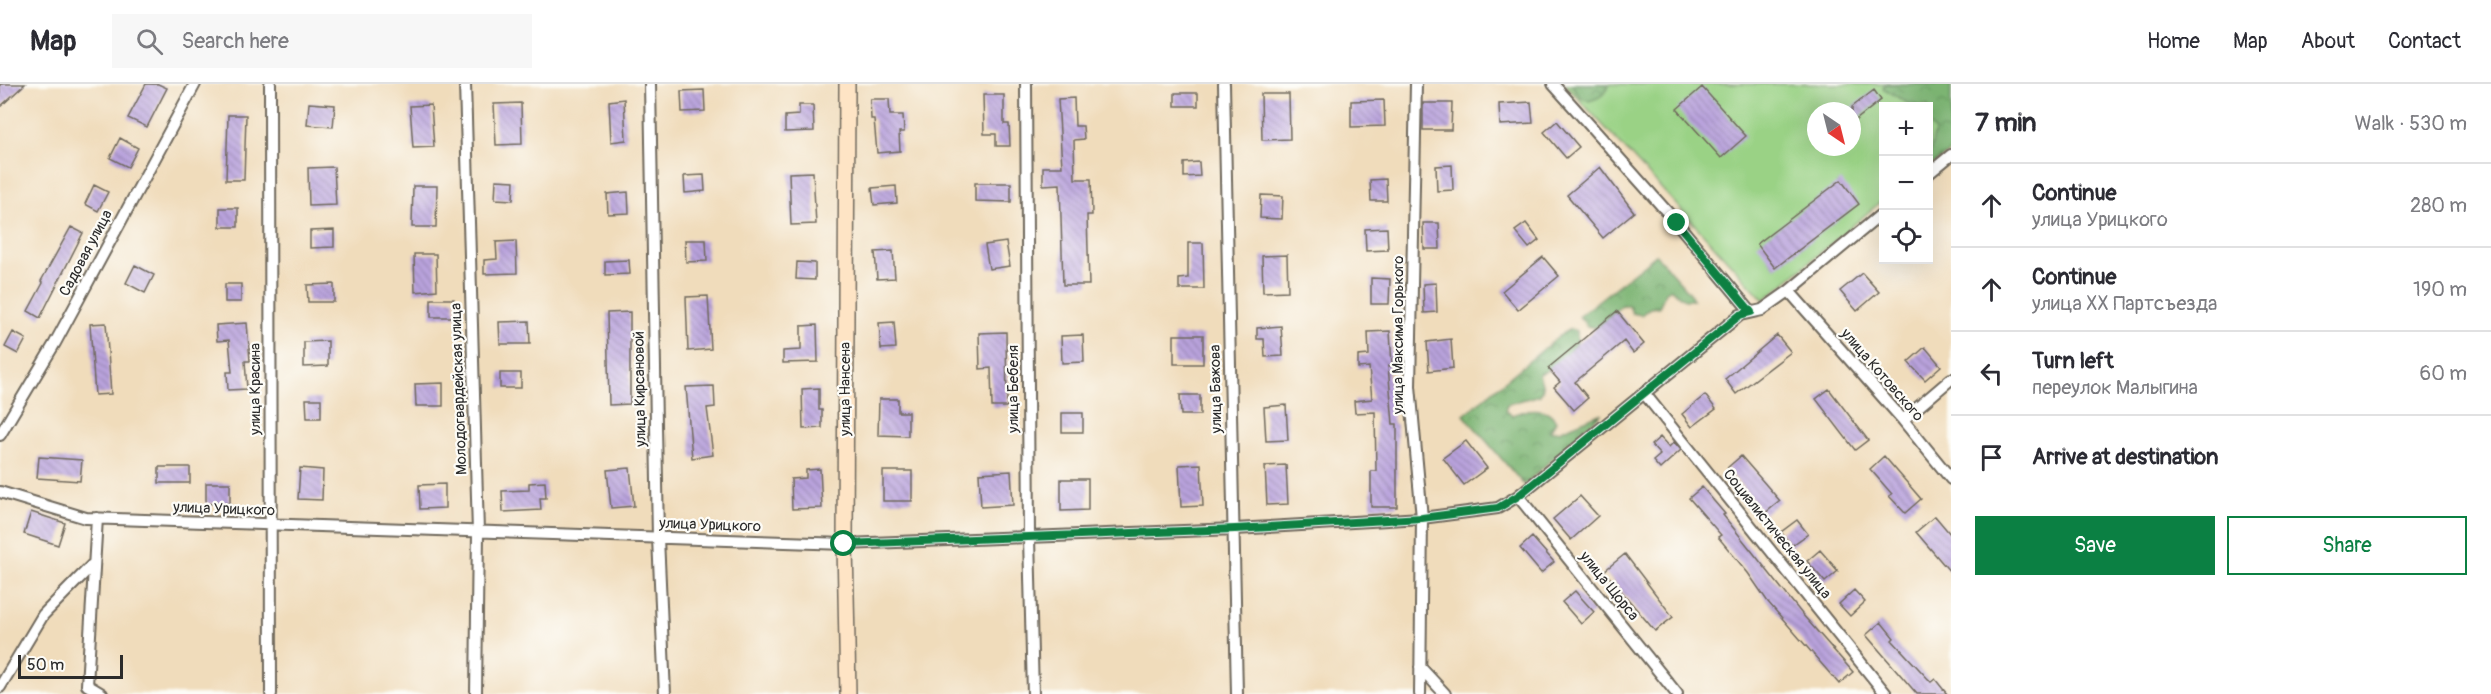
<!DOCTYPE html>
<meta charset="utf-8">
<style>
:root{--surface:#fff;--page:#f7f7f7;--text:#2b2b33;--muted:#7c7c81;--line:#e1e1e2;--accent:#0b8043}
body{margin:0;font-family:Pangolin,sans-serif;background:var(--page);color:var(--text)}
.controls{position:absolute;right:18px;top:18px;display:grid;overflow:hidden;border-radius:0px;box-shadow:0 6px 24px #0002}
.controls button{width:54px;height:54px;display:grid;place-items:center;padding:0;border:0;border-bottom:2px solid var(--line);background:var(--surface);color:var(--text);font:30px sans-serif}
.compass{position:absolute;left:1807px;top:18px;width:54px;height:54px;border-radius:50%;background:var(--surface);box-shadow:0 6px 24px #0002;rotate:145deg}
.scale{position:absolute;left:18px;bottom:15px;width:105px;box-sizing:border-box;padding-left:6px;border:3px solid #2b2b2b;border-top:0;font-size:16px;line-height:21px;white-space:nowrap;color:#2b2b2b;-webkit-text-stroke:4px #fdfcf7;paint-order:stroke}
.stop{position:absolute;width:18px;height:18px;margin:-14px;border:4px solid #0b8043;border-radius:50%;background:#fff}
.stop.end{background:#0b8043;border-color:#fff;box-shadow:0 2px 6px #0008}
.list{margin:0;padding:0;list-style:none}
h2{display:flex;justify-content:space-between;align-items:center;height:78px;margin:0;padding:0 24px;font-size:26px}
h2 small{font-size:20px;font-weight:400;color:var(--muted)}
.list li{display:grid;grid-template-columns:39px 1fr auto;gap:18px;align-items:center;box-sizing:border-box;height:84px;padding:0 24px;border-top:2px solid var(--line)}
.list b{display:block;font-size:22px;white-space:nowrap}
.list p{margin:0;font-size:20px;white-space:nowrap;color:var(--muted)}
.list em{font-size:20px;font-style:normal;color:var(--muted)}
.actions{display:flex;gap:12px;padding:18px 24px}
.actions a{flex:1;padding:14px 0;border:2px solid var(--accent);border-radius:0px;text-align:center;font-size:21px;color:var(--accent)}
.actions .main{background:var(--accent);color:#fff}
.icon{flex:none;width:33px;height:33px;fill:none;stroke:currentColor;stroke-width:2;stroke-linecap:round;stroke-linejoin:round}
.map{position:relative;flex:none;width:1951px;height:610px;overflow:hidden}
header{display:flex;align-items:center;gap:36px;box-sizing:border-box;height:84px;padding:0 30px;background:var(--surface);border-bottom:2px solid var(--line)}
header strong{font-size:28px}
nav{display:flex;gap:33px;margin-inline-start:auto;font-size:21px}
.search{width:420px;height:54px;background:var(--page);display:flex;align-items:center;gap:15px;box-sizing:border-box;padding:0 21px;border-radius:0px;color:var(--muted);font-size:22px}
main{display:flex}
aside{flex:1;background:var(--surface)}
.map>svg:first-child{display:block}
.green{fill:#9ad285;stroke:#627e58;stroke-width:1.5;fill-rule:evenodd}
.forest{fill:url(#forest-crowns);stroke:#53704e;stroke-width:1.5}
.building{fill:url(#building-back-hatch)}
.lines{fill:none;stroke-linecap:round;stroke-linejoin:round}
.minor-casing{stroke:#70695d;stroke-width:14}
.secondary-casing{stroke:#70695d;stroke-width:18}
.minor{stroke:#fff;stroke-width:10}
.secondary{stroke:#fee4c5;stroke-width:15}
.route{stroke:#0b8043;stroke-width:8}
.labels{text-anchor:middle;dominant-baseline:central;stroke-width:4.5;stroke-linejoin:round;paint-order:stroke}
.street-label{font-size:15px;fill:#2b2b2b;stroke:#fdfcf7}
</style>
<header>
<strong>Map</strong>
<div class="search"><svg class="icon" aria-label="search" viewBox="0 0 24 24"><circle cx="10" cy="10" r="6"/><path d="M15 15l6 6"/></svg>Search here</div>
<nav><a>Home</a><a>Map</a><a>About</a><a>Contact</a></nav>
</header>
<main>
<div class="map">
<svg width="1951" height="610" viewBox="0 0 1951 610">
<defs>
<pattern id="forest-crowns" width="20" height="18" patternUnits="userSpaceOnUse" patternTransform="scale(1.5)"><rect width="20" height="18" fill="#7bb472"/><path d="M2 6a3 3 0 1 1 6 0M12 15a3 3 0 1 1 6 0" fill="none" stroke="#65935e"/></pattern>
<pattern id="building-back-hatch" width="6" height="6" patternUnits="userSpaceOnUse" patternTransform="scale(1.5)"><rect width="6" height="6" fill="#b9a3dd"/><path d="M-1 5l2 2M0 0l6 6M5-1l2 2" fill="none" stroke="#9785b3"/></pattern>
</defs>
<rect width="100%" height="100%" fill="#fdfcf7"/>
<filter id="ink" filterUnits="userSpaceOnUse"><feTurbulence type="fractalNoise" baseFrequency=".0167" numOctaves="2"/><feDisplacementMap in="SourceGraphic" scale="12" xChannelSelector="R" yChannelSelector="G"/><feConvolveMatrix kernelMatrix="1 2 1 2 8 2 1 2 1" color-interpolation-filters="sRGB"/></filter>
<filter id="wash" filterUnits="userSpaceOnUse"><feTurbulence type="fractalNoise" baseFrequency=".008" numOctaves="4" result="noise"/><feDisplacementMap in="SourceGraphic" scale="24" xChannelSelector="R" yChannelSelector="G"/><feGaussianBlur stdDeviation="1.35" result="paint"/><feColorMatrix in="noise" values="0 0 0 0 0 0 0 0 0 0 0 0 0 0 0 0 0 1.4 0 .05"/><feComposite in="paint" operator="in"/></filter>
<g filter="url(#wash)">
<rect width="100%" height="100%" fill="#f0dcbb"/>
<path class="green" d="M1565 0H1951L1929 78 1928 22H1884L1883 116 1764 216ZM1816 27H1852V63H1816Z"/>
<path class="forest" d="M1571 0H1608C1606 11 1599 14 1589 17L1580 13Z
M1885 0H1951V67L1929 83C1929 69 1932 60 1935 47L1929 40 1928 22H1912L1883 4Z
M1656 171 1690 209 1693 216H1685L1671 205 1666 208 1659 223 1650 224 1641 231 1632 229 1629 222 1622 221 1597 244 1587 242 1579 232Z
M1570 245 1577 247V258C1566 271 1555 285 1539 290L1543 304 1540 311 1507 320 1505 327 1512 331C1527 325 1547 320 1556 337L1550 347H1559L1602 329 1524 401 1464 331 1563 249Z"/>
<g id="blocks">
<path class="building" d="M0 0H25L0 23Z
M146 0H158L167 4 147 43 128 34Z
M1702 3 1746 52 1721 74 1677 25Z
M704 6 705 27 682 28 681 7Z
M1874 6 1881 16 1852 39V23Z
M1175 9H1198V22H1175Z
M1261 10H1289L1290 55 1262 56Z
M983 11H1004V40H1009L1010 62H996V50H984Z
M1074 14 1075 42H1083L1084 55 1074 56 1075 95H1091L1092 131H1087L1089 201H1063L1060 100 1043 101V83H1062L1058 15Z
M624 15 626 56 611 58 609 17Z
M870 15H889L890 31H903L904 48H899L900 67 877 69 874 35H871Z
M1384 16 1385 42 1351 43V17Z
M1531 18 1533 39 1500 41 1499 20Z
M309 19 335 21 333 43 307 41Z
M521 19 522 60 496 61 494 20Z
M1423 19H1452L1451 46H1423Z
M431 21 434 63 413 64 410 22Z
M799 21H813L814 47 785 48V32L799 31Z
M228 31H246L244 96H226Z
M1557 37 1579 63 1566 74 1544 48Z
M120 54 138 64 128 83 110 74Z
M1199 78 1200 92 1184 93V79Z
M1452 81 1453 106 1437 107 1436 82Z
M334 83 336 121 309 122 308 84Z
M1600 83 1634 128 1603 154 1567 111Z
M813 88 816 140 791 141 789 89Z
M704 91 705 107 685 109 684 92Z
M1386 95 1387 117H1371L1370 96Z
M496 96 514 97 513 116 495 115Z
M1841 96 1859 120 1775 184 1757 160Z
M975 99H1011V118L975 117Z
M94 101 108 108 98 127 85 120Z
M413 102H437L436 143H412Z
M896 102 897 119 874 121 872 104Z
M628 108 629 129 608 130 607 110Z
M1261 111 1283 112 1282 135 1260 134Z
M220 124H238V143H220Z
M1423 139H1439L1440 165H1424Z
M1526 139 1539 156 1529 164 1515 147Z
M71 143 83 149 40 234 28 227 43 199 41 197Z
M1387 144 1388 166 1366 167 1365 145Z
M334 146V163L310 164V147Z
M685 156H706L707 177 686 178Z
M516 157 517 189 484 190V176L497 175 496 158Z
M1006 158 1010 182 989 185 985 161Z
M1188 159H1203L1204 205H1179V195L1188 194Z
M893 167 895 194 877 195 875 168Z
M414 170H436L437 206 415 208Z
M1287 171 1288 207 1263 208 1262 172Z
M1543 173 1559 192 1518 226 1502 207Z
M629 176 630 190 605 191V177Z
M797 178 815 179V196L796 195Z
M135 181 154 191 145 209 126 199Z
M1862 189 1879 208 1857 227 1840 207Z
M1371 194 1390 195 1389 220H1371Z
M1436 199 1437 228 1424 229 1423 200Z
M225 200H241V218H225Z
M334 200V218H308L307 201Z
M708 212 711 265 688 267 686 213Z
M431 215H454L455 233H431Z
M1617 227 1644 260 1633 269 1624 257 1575 298 1588 314 1574 326 1554 303 1560 298 1548 284Z
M630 228V320L609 321 607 229Z
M529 237 530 260H500L499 238Z
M894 238 896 264 881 265 879 239Z
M106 239 111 310 95 311 90 240Z
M247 239 250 277H245L247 305 228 306 227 288H232L229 256 217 257 216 241Z
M817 241 818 278 783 279V267L801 266V242Z
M1281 242 1283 272 1265 273 1264 255H1257V244Z
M1390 247 1392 282H1388L1393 340H1397V423H1371V387H1376L1375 328 1355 329 1354 317 1372 315 1369 283 1358 284V272L1369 271 1368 248Z
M13 248 26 255 18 270 5 263Z
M1006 248 1007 323H992L991 284 980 285 979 249Z
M1083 251 1084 278 1062 279 1061 252Z
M1174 251H1203V280H1174Z
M1777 251 1791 268 1736 310 1725 295Z
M1451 255 1453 284 1429 287 1427 258Z
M328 257V282L304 283V258Z
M1925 263 1941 282 1925 296 1908 278Z
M500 289H521V304H500Z
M443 299V322H416L415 300Z
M714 302 715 323 707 324 713 371 692 374 686 303Z
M819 304V326H822V344L803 345 802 305Z
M1829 305 1868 356 1855 366 1816 315Z
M1180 311H1200V331H1181Z
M1705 311 1716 325 1692 343 1682 330Z
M306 315H321V334H307Z
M879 315H898V328H908V352L878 351Z
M1286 321 1288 356 1266 357 1264 323Z
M1062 329H1083V348H1062Z
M1660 353 1669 363 1674 358 1681 366 1660 385 1653 377 1660 371 1651 361Z
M1466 357 1487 384 1464 401 1443 374Z
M1741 372 1780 417 1764 430 1727 384Z
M1884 372 1921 415 1905 429 1889 412 1892 410 1870 385Z
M39 373 82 376 80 397 37 394Z
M1201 380 1203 422 1181 423 1179 381Z
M1286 381 1288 420 1267 421 1265 382Z
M159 383H190V399H159Z
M300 384 323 386 322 416 298 415Z
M630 384 634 422 611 424 607 386Z
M820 385 822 424 792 425 791 395 806 394V386Z
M883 387H912V417H883Z
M1011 387 1013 421 981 423 979 389Z
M1061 395H1088V426L1061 427Z
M545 398 546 414H540L541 426 503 428 502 407 529 406V399Z
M206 399H230V419L206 420Z
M445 400V424L420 425 419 401Z
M1702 403 1725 430 1723 431 1802 530 1853 588 1839 600 1768 518 1748 489 1718 453 1721 451 1689 414Z
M1580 412 1598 432 1571 456 1553 435Z
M31 428 65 439 58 461 24 450Z
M1935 432 1951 451V489L1916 448Z
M1797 436 1808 450 1791 462 1781 448Z
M1532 453 1554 478 1541 489 1520 464Z
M1820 466 1838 487 1825 498 1807 477Z
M1625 470 1673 533 1655 547 1604 487Z
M1854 506 1865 518 1850 532 1839 520Z
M1575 507 1594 528 1581 540 1562 518Z
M1881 538 1894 554 1892 556 1931 598 1935 595 1947 610H1917L1866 551Z"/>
</g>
</g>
<g filter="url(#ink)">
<use href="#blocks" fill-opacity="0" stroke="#70695d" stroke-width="1.5"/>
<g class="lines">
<defs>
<path id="minor" d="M270 0 271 610
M465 0 478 448 476 610
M650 0 658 454 665 610
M1026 0 1029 454 1033 610
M1224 0 1237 610
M1416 0 1410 302 1422 434 1420 610
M1553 0 1677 139 1751 228
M1928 90 1951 71
M1789 207 1903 336 1951 395
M1644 309 1886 610
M1903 336 1951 295
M0 351 55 259 195 0
M0 408 86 434 845 460 1235 445 1422 434 1498 424 1518 412 1740 231 1762 226 1789 207 1884 128
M1518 412 1677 610
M97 434 87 601 102 610
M1420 583 1445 610
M0 603 43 531 94 479"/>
<path id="secondary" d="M847 0 845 460 848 610"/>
</defs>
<use href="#minor" class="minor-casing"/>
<use href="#secondary" class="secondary-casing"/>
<use href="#minor" class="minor"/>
<use href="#secondary" class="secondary"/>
</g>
</g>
<g class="lines" filter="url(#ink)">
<path class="route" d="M844 460 1235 445 1422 434 1498 424 1518 412 1740 231 1751 228 1677 139"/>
</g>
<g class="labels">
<g class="street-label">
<text transform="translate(86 169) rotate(-62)">Садовая улица</text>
<text transform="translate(1398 251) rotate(-90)">улица Максима Горького</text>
<text transform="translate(1882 291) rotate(49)">улица Котовского</text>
<text transform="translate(255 305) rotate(-90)">улица Красина</text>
<text transform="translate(459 305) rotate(-92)">Молодогвардейская улица</text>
<text transform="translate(640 305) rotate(-91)">улица Кирсановой</text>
<text transform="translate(845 305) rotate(-90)">улица Нансена</text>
<text transform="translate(1013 305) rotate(-90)">улица Бебеля</text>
<text transform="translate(1216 305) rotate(-91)">улица Бажова</text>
<text transform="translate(224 425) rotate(2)">улица Урицкого</text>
<text transform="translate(710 441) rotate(2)">улица Урицкого</text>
<text transform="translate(1777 450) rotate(51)">Социалистическая улица</text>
<text transform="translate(1609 502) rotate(51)">улица Щорса</text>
</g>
</g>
</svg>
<div class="controls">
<button>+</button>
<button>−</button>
<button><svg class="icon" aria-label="locate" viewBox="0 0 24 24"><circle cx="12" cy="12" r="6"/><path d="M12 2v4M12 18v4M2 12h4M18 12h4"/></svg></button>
</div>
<svg class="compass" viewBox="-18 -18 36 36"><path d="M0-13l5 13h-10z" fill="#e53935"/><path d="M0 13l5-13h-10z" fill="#7c7c81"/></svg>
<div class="scale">50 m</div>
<div class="stop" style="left:844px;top:460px"></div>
<div class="stop end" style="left:1677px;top:139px"></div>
</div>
<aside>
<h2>7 min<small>Walk · 530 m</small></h2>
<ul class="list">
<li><svg class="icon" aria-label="ahead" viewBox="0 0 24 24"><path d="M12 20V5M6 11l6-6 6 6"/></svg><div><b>Continue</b><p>улица Урицкого</p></div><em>280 m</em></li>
<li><svg class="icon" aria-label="ahead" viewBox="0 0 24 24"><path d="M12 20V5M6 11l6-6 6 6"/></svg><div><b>Continue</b><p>улица XX Партсъезда</p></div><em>190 m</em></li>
<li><svg class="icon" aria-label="left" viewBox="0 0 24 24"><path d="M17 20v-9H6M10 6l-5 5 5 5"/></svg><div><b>Turn left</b><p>переулок Малыгина</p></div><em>60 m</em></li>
<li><svg class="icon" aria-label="arrive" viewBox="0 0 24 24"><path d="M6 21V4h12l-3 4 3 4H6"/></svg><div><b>Arrive at destination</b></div></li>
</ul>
<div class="actions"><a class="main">Save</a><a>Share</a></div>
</aside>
</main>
